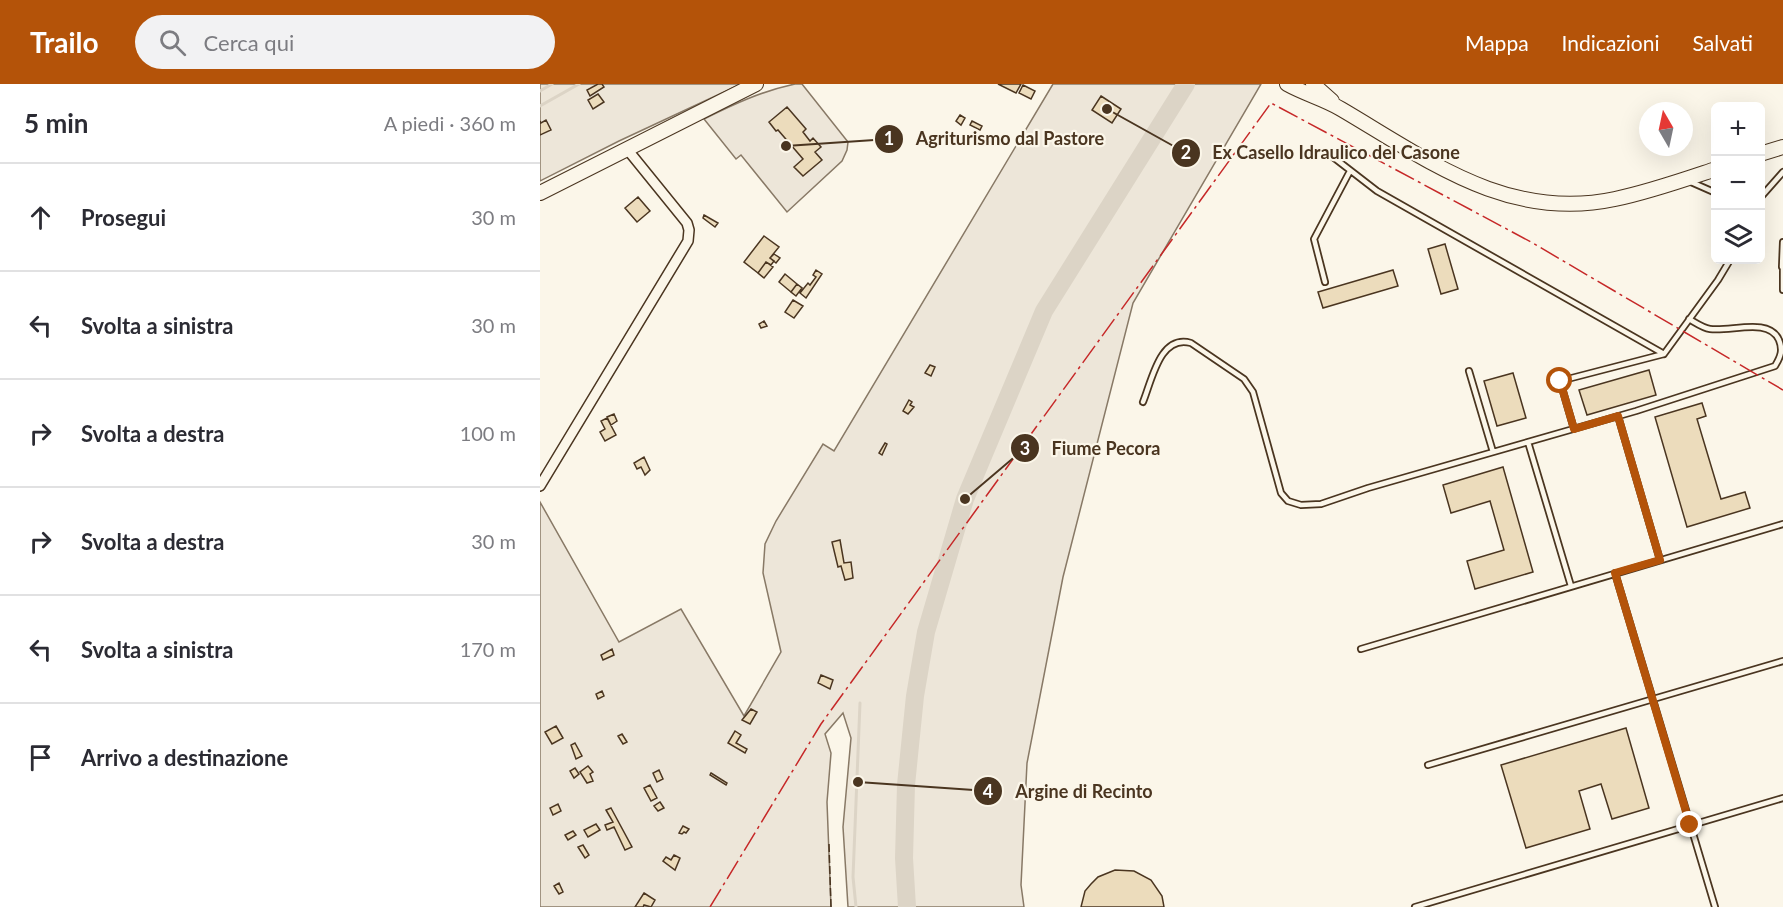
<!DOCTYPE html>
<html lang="it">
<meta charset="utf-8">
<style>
:root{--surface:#fff;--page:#f2f2f3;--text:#2b2b33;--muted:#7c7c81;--line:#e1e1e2;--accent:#b45309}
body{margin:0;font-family:Lato,sans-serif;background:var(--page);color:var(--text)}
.controls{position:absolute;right:18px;top:18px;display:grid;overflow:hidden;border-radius:9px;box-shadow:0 6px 24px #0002}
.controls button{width:54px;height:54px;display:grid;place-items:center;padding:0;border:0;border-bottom:2px solid var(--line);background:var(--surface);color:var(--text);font:30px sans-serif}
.compass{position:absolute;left:1099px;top:18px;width:54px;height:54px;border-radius:50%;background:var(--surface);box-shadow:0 6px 24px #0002;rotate:351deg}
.stop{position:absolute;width:18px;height:18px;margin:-14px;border:4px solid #b45309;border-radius:50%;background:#fff}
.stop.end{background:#b45309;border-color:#fff;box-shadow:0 2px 6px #0008}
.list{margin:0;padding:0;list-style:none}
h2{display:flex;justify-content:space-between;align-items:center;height:78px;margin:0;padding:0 24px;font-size:26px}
h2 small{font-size:20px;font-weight:400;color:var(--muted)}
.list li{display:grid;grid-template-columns:39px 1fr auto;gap:18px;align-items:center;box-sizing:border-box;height:108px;padding:0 24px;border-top:2px solid var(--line)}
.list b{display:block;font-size:22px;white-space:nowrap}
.list em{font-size:20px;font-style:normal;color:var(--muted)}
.icon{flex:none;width:33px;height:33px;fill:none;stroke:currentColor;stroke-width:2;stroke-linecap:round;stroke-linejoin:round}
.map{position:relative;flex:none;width:1243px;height:823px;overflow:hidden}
header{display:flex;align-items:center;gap:36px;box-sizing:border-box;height:84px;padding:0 30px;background:var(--accent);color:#fff}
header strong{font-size:28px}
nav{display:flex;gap:33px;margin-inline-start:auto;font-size:21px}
.search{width:420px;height:54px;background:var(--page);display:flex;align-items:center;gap:15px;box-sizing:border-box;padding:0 21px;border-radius:33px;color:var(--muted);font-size:22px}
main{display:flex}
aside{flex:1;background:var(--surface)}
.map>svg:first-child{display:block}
.green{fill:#ede6d9;stroke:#887966;stroke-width:1.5}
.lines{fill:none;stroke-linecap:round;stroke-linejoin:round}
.stream{stroke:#dcd4c6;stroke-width:3}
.river{stroke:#dcd4c6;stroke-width:18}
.building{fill:#ecdcbc;stroke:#4a3520;stroke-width:1.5}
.lane-casing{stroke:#4a3520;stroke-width:8}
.street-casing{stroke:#4a3520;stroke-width:12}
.secondary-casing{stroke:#4a3520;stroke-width:16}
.lane{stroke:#fbf6e9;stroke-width:4.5}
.street{stroke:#fbf6e9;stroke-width:9}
.secondary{stroke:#fbf6e9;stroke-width:14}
.fence{stroke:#4a3520;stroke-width:1.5;stroke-dasharray:8 3;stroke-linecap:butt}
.power{stroke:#c62828;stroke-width:1.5;stroke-dasharray:21 4.5 3 4.5;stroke-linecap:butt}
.route{stroke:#b45309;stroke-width:8}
.leader{fill:none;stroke:#4a3520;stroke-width:2}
.callout-dot{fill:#4a3520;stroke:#fbf6e9;stroke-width:2}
.mark-label{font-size:18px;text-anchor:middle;font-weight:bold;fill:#fff}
.callout-label{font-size:18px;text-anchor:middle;font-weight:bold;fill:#4a3520;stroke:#fbf6e9;stroke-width:4.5;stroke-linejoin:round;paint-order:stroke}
</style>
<header>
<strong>Trailo</strong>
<div class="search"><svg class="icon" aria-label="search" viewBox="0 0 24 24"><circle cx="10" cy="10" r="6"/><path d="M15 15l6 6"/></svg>Cerca qui</div>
<nav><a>Mappa</a><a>Indicazioni</a><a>Salvati</a></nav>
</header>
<main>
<aside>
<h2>5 min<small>A piedi · 360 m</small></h2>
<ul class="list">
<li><svg class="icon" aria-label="ahead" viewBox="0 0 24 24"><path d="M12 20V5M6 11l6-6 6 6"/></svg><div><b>Prosegui</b></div><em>30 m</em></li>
<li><svg class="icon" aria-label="left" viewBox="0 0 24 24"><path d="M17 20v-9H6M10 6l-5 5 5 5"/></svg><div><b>Svolta a sinistra</b></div><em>30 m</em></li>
<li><svg class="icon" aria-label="right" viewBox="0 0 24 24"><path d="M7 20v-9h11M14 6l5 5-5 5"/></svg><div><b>Svolta a destra</b></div><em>100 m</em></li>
<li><svg class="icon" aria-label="right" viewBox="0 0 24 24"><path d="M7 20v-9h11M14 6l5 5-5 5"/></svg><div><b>Svolta a destra</b></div><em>30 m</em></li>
<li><svg class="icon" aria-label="left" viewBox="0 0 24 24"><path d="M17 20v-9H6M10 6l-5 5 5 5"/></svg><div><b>Svolta a sinistra</b></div><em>170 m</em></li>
<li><svg class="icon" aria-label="arrive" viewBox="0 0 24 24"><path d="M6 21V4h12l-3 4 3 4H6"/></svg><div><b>Arrivo a destinazione</b></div></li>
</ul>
</aside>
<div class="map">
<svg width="1243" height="823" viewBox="0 0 1243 823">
<rect width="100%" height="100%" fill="#fbf6e9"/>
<path class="green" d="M0 0H201L79 57 0 97Z
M255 0H262L308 58 307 66 302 77 247 128 201 71 196 75 164 35C194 20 222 7 255 0Z
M513 0H721L593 219 523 493 487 679 481 801 484 823H308L303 743 311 654 303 629 285 650 291 669 287 718 291 823H0V418L79 558 141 525 204 632 241 568 223 489 225 460 236 437 283 360 294 367Z"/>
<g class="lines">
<path class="stream" d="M0 7 12 0
M0 22 39 0
M316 823 313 793 320 619"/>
<path class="river" d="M367 823 364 774 366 701 375 612 386 548 425 415 504 227 646 0"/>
</g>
<path class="building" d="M58 0H62L64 3 50 12 47 6Z
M458 0H481L476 9Z
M483 1 495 7 491 15 479 9Z
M58 10 64 18 53 25 48 16Z
M561 12 581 25 572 39 552 26Z
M247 23 266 45 263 48 270 57 273 54 281 63 275 68 282 76 263 92 254 83 263 75 238 46 236 47 229 38Z
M420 31 425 34 421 41 416 37Z
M6 36 11 46 0 51V37L1 39Z
M432 37 442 42 440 46 430 41Z
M98 113 110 127 97 138 85 124Z
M164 131 178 139 175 143 163 134Z
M224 152 239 163 230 174 234 177 231 181 226 178 218 189 204 178Z
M905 160 918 205 901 210 888 165Z
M234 170 240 174 236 179 230 174Z
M226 178 233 183 224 194 218 189Z
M276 186 282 190 266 214 260 209 268 199 270 201 276 193 273 191Z
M853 186 858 202 783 224 778 208Z
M245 190 257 200 251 208 239 198Z
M257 200 262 204 256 212 251 208Z
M253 216 263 222 254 234 245 228Z
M224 237 227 242 221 244 219 240Z
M390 281 395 283 391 292 385 289Z
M1109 286 1116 311 1047 331 1039 306Z
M973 289 986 334 957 342 944 297Z
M369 316 372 318 370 321 374 323 368 330 363 327Z
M1162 319 1166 332 1157 335 1181 415 1205 408 1210 424 1147 443 1115 333Z
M74 330 77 337 71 341 67 333Z
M67 334 76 351 65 357 60 348 65 345 61 337Z
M345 359 347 360 342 371 339 369Z
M104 373 110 386 105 391 101 383 97 385 94 379Z
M963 383 993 488 935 505 927 477 964 466 950 417 911 429 903 401Z
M300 456 304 479 311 478 313 494 305 496 301 482 298 483 292 458Z
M72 565 74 571 63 576 61 571Z
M281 591 293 596 290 605 278 599Z
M62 607 64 612 58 615 56 610Z
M211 625 217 628 210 640 202 636Z
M16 642 23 654 12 660 5 648Z
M1086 644 1109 724 1072 735 1061 700 1039 707 1050 745 986 764 961 681Z
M195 647 201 651 196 659 207 665 205 669 188 659Z
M82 650 87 658 83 660 78 652Z
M35 659 42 672 36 675 31 661Z
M48 682 53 688 50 690 53 697 47 699 40 688Z
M35 684 39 690 34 694 30 687Z
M119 686 123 695 117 698 113 689Z
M171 689 187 699 186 701 170 691Z
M110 701 117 714 111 717 104 704Z
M120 718 124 724 118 727 114 722Z
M18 720 21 727 13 731 10 724Z
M71 724 92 763 85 766 74 743 67 746 65 741 73 738 66 726Z
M56 740 60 746 48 753 44 746Z
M143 742 149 745 146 749 144 748 142 750 139 749Z
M33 747 36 751 28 756 25 751Z
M43 761 49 771 45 774 38 763Z
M134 771 140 774 135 786 123 777 126 773 131 776Z
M575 786 594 787 611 796 622 812 624 823H541L545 807 551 800 558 793Z
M19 799 23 808 19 810 14 802Z
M104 809 115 816 111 823 104 821 103 823H95Z"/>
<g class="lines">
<defs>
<path id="lane" d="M793 73 837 107 1124 270
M1151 98 1176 109
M1220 114 1243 88
M1243 181V206
M1242 183 1243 158
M785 198 774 155 810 87
M929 287 953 368
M603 318C612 296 620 250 651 259L704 295 713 308 741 409 748 417 761 421 781 420 828 404 1096 327 1235 282C1241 272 1243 266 1239 256 1229 233 1191 248 1170 245 1163 244 1156 239 1149 235
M1078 332 1120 476
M1034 345 1020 297 1124 270 1178 196 1190 176
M988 358 1031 502
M1075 489 1175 823
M821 565 1243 440
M888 681 1243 577
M875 823 1243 714"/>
<path id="street" d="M0 402 148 157 149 146 147 139 87 65"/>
<path id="secondary" d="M747 0C765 10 784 15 801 25 888 76 968 138 1075 115 1109 108 1143 96 1176 85
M773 0 792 17
M1220 70 1243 63
M0 109 216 0"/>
</defs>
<use href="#lane" class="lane-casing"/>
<use href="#street" class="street-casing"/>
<use href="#secondary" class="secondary-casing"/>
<use href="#lane" class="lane"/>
<use href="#street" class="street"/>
<use href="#secondary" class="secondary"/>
<path class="fence" d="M289 760 291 823"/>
<path class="power" d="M170 823 281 640 731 19 991 158 1243 306"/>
</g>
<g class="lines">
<path class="route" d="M1020 297 1034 345 1078 332 1120 476 1075 489 1150 741"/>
</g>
<path class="leader" d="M246 62L349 55M567 25L646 69M425 415L485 364M318 698L448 707"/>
<g class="callout-dot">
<circle cx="246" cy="62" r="6"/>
<circle cx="567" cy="25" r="6"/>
<circle cx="425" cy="415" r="6"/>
<circle cx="318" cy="698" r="6"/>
<circle cx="349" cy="55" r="15"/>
<circle cx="646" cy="69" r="15"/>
<circle cx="485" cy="364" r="15"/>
<circle cx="448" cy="707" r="15"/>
</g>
<g class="mark-label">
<text x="349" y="61">1</text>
<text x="646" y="75">2</text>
<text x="485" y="371">3</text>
<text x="448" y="714">4</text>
</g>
<g class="callout-label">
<text x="470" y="61">Agriturismo dal Pastore</text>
<text x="796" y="75">Ex Casello Idraulico del Casone</text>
<text x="566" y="371">Fiume Pecora</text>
<text x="544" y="714">Argine di Recinto</text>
</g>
</svg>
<div class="controls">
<button>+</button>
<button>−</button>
<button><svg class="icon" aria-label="layers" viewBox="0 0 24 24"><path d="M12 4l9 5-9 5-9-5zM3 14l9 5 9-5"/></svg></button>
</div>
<svg class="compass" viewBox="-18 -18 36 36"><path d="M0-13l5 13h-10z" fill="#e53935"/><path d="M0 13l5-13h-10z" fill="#7c7c81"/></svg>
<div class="stop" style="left:1020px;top:297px"></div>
<div class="stop end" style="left:1150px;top:741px"></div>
</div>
</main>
